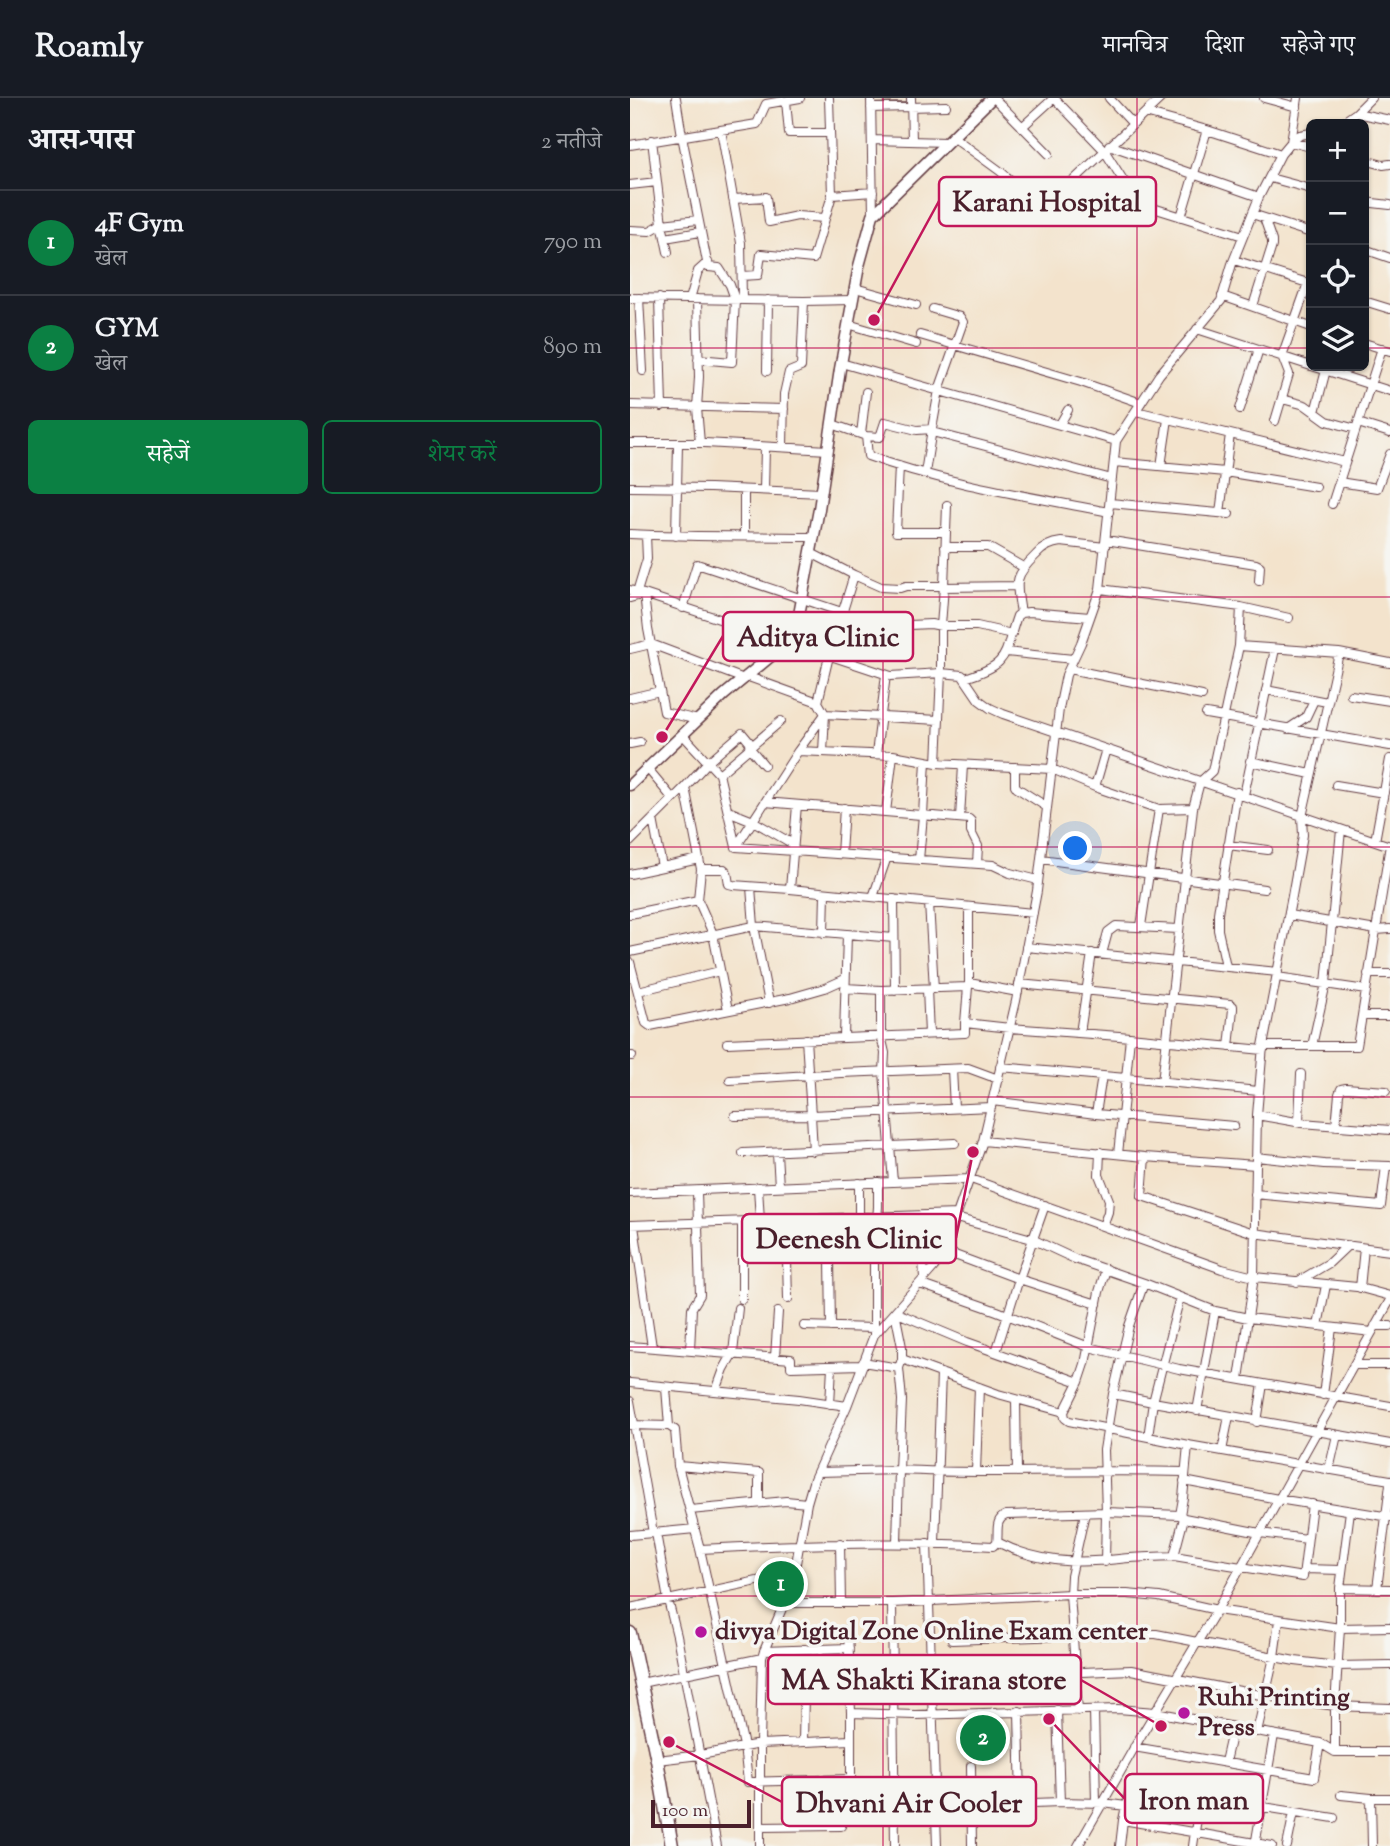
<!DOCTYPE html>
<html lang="hi">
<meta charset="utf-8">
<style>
:root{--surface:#171b24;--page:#242831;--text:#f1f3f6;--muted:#9ea1a6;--line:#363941;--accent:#0b8043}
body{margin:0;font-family:"Sorts Mill Goudy","Noto Serif Devanagari",serif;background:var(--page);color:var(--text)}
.controls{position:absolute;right:21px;top:21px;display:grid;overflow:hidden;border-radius:10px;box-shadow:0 2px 5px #0004}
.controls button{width:63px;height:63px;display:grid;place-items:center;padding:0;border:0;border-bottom:2px solid var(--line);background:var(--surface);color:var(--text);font:35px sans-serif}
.scale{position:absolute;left:21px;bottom:18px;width:100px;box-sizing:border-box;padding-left:7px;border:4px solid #4a1f2b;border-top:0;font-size:19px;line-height:24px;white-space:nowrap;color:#4a1f2b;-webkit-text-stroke:5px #f6f6f2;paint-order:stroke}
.you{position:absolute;left:446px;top:751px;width:24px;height:24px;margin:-18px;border:5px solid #fff;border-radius:50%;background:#1a73e8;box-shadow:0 0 0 10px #1a73e833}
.badge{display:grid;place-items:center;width:46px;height:46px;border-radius:50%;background:var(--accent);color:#fff;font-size:23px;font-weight:700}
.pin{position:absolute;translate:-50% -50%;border:4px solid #fff;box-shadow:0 2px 7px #0006}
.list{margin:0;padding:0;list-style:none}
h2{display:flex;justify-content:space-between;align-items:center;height:91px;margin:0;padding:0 28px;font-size:30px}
h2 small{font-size:23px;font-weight:400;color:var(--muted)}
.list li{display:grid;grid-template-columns:46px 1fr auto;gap:21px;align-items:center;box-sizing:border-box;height:105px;padding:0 28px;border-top:2px solid var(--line)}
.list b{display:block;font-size:26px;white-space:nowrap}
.list p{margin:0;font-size:23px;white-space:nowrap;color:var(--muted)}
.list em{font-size:23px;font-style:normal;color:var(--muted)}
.actions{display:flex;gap:14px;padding:21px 28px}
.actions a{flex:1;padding:16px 0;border:2px solid var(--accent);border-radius:10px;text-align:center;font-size:24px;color:var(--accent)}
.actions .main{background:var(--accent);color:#fff}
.icon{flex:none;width:38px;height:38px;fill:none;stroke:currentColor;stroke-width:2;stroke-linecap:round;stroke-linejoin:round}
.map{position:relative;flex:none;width:760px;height:1748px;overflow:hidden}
header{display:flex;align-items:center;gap:42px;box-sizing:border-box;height:98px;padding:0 35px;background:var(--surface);border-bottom:2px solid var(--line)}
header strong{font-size:33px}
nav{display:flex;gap:38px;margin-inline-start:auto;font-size:24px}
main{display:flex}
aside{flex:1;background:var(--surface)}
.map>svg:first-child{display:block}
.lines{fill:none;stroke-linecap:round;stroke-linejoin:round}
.street-casing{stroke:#633c43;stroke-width:10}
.secondary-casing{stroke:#633c43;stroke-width:13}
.primary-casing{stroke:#633c43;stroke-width:15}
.street{stroke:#fff;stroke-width:8}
.secondary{stroke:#fff;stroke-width:10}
.primary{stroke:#fff;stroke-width:12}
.grid{fill:none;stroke:#c2185b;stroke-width:2;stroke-opacity:0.55}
.poi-dot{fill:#b5179e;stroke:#f6f6f2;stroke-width:2.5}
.labels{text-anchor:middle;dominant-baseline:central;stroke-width:7;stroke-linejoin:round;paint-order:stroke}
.poi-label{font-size:26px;font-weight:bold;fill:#4a1f2b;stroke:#f6f6f2;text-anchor:start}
.leader{fill:none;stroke:#c2185b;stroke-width:2.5}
.callout-dot{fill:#c2185b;stroke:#f6f6f2;stroke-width:2.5}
.callout{fill:#f6f6f2;stroke:#c2185b;stroke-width:2.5}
.callout-label{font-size:28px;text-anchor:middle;font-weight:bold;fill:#4a1f2b}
</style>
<header>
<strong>Roamly</strong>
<nav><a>मानचित्र</a><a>दिशा</a><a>सहेजे गए</a></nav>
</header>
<main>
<aside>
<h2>आस-पास<small>2 नतीजे</small></h2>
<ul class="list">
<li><span class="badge">1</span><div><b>4F Gym</b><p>खेल</p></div><em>790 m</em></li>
<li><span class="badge">2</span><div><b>GYM</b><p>खेल</p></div><em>890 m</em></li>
</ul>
<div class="actions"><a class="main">सहेजें</a><a>शेयर करें</a></div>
</aside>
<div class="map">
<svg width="760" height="1748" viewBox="0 0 760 1748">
<rect width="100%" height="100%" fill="#f6f6f2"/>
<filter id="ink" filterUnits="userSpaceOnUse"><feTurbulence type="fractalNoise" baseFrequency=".0143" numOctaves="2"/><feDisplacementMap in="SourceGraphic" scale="14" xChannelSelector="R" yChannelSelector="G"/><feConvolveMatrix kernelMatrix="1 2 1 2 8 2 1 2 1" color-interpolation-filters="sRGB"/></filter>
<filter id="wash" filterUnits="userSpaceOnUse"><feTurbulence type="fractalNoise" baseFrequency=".00686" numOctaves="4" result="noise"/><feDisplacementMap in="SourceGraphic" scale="28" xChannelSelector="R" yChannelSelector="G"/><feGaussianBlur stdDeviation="1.57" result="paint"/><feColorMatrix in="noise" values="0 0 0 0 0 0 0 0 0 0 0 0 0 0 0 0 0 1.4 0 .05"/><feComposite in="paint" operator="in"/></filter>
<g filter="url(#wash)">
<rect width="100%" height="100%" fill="#f3e3cc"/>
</g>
<g filter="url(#ink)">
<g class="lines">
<defs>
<path id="street" d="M46 0 52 38 78 169 89 170 100 187 105 201 102 264 68 261
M241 0 243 117
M281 0 282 43
M364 0 419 56
M424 0 474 52 507 104
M479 0 503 26
M634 0 667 9
M668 0 661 44 681 49
M156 3 159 35H200
M241 10 316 8
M515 15 577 32 651 56
M726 15 760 22
M710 26 726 15 741 0
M392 29 424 0
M91 32 111 145 112 201
M322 38 370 73 385 86 391 88H415L427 92 435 89 444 82 531 0
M22 42 32 126 38 154
M242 42 316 44
M0 47 127 26 136 6 170 0
M479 47 629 99
M734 62 753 67 760 66
M640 80 681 91
M444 82 507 105 613 138
M0 87 27 84
M202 97 243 94
M103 101 136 99 139 124 167 118 194 120
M734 104 760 107
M622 116 681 135
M551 119 577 32
M0 132 20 133 32 126 68 122
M35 140 70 134
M734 151 760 160
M604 162 681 186
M112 178 128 177 131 156 183 161 202 97 199 0
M225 190 286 207
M592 198 681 229
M0 200 174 203 222 202
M9 200 13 273
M29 200 32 309
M60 201 68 173 78 164
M67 201 69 279 67 310 70 345
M734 203 760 211
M623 208 642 148V143L634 120
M218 226 286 246
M567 231 681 268
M290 237 451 284 511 305
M734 245 760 253
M211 265 486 343
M682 268 760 293
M137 273 138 202
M652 301 675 307 697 323 726 331
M0 307 154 311
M610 311 629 251
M506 313 715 364
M685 314 696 272
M645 323 659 276 652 258 678 185
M728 325 760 335
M202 326 236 338 238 358C315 386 398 398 479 414
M430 326 438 312
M302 334 482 381
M231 336 236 294
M236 338 250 339 255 324 287 332 302 331 309 292 333 224 330 219 303 211
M0 345H75L198 352
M153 349 154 296 159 274 171 269 174 203
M484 364 595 374 686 389
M269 368 266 434H315
M531 368 538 321
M295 375 302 331
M709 384 747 390 760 356
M0 389 80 390 191 395
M134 392 135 349
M480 405 599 416
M702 406 752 250
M317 407 314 488 311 528V575L307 665 422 671 465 689 529 711 563 710 570 684 582 673 609 548 611 509
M590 415 600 336
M0 436C61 439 122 438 184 439
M114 437V392
M46 438 48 345
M476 442 626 466 630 468 629 483
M315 449H358L393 469
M181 455 224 477
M314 489 387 488
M470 491 611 509 659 520
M0 492 14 496 18 531 34 614 68 622
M7 494 17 461 16 437
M0 500 14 496 261 578 311 575 332 577 349 602 360 610 373 616 760 748
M53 510 67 466 248 526 258 528 301 526 311 528H347L382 536
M391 515C386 484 383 479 406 457 413 449 420 445 431 444L475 449
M609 548 709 555 760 565
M0 551 21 546 114 581
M376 554 443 561
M439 571 572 598
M116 578 188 604 195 616 193 654
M335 580C381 566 373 558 387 518L391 515 399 514 460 519
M636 592 697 604
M721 597 760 603
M0 600 30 593
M188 604 199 558 224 477 251 489 270 490 276 488H314
M576 616 760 648
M658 631 676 619 684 602
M53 637 89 676 106 749 168 653 263 657 307 665
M0 646 10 644
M119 649 134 667
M168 653 195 616 309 622
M246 656 256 577
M620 663 681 676
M385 669V687L387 690 417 709
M18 671 43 701
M89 676 151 623
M706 687 754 695
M55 689 77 665 112 635 122 647
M465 689 476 651
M614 697 645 551
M135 704 339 721 341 723V734L348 748 347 766
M98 713 123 723 163 746
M256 714 263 657
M330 720 333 667
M23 721 32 769
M745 743 760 661
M0 744 55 689 71 771 68 802 83 836 98 912
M598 747 638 752
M106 749 363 767 380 775 408 782
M211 756 214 710
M411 761 634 791
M289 762 293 717 296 663
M71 771H94L97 774 99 786 103 787 160 791 403 815
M0 776 69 761
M121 789 124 828 264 840
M160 791 167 707
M243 799 257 759
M264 801 265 892
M299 805 304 891
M0 816 68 802
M659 817 746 832 760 831
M511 828 529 711
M194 835 195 795
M396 849 648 874
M0 854 124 828 139 905
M472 856 478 834 486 828 549 831
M0 864 16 925 20 928 160 900 195 890 215 881
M596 868 588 832V815L607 694
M738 876H760
M647 879 736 892
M339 885V809
M389 886 600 906 603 908V911L599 949
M297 891 299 936
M251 892 338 889 339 885 388 894
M8 893 90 873
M732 918H760
M335 925 338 889
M450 935 462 855
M214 939 217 836
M500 939 496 980 628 993
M97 945 335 935V925L380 930 489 938 633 952
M633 948H727L760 747
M682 948 696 885 711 732
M0 958H2
M370 969 496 980 488 1056
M322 971 324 1010
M100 982 211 975 338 970 368 981
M532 984 563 710
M362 1003 466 1016 604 1028
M466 1016 472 978
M627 1017 672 1025 760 1032
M105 1018 181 1017 176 941
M669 1024 671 976
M706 1028 709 996 711 991 716 990 756 993
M353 1043 515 1059 626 1067 627 1017 633 948 662 798 673 737 672 719 709 555
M183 1053 181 1017 361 1009
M470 1054 469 1077 479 1102 478 1114 473 1128
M113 1055 325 1045
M147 1055 149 1088
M515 1059 512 1098 624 1135 760 1153
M626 1059 694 1066 760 1068
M626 1067 624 1179 727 1189 760 1198
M263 1084 341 1081 592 1171 624 1179 609 1281
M229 1085V1119
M128 1089 130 1123
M0 1095 263 1084 254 974 255 955 251 938V892L215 890
M625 1096 751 1108 756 1068
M291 1118 294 1181
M326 1120 402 1141 445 1161 514 1185 585 1213 618 1220 742 1234
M156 1122 158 1201
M112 1124V1201
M0 1127 327 1116
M4 1128 22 1249
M314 1153 389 1181 467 1206
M667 1184 699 1165 718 1147
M290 1186 367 1213 459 1249 549 1271 760 1308
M730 1190 734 1150
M174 1228 244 1230
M688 1228 696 1187
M745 1228H760
M201 1229 200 1161 202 1120
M244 1237V1159L248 1109V1084
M0 1248 161 1261V1269L232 1267
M60 1252 62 1210 70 1197 67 1093
M366 1254 389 1181 415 1107
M145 1259 148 1214
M233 1264 269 1270
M725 1267H760
M449 1284 337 1244 265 1214 272 1249V1261L368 1296 434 1314 435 1320 439 1323 558 1347 553 1400 550 1417 554 1420 544 1458 673 1479 682 1406
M0 1285 169 1301 217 1308
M36 1290 39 1328
M86 1293 94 1271 103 1255 108 1210
M483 1296 523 1304 550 1199
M693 1297 702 1230
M386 1301 387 1374
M0 1303 23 1435 0 1437
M200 1306 202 1268
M567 1313 585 1213
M434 1314 449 1284 455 1266 469 1194 476 1171
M627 1324 633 1286
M0 1327 39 1328 45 1332 48 1368 70 1451 114 1648 118 1684 221 1681
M518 1339 523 1304 760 1346
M558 1347 760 1382
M592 1353 599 1318
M48 1368 129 1375V1405
M699 1372 707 1337
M188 1374 269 1372 272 1302 269 1270 272 1261
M346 1374 349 1289
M554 1383 648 1401 760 1419
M60 1412 156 1403 177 1405
M720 1413 710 1490V1530L760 1529
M554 1420 630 1435 677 1441
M23 1435 65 1431
M26 1435 38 1502 47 1538 87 1748
M367 1444C408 1465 445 1466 489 1461 507 1459 526 1459 544 1458
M210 1445 211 1505
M267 1445 269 1372C364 1377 460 1371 555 1374
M297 1445 307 1748
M305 1445 311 1275
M70 1451C168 1446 265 1443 363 1448L367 1444C369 1434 364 1422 376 1417L476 1414 550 1417
M475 1464 476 1414 474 1352 483 1296 492 1257 499 1228 514 1185
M674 1471 711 1472
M710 1490 760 1491
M747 1491 760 1386
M154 1505H262L265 1748
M262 1505 440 1496H497L529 1499 587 1512 710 1530 705 1608V1654
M0 1510 165 1475
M218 1531 221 1615
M322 1542 490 1536H526L665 1563 707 1568 760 1567
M174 1551V1596
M134 1553 219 1550
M301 1580 501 1572 636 1598 705 1608 760 1610
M11 1585 132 1560 134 1553 162 1487 177 1405 184 1381 217 1308 244 1237 304 1169 314 1153 353 1043 386 903 407 793 429 611 436 577 451 545 470 491 486 343 529 277 591 203 602 166 629 99 651 56 661 44 670 37 681 35
M427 1612 430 1704
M464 1612 466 1705
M389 1613 391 1706
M448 1613 440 1496 441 1478 455 1415
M627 1634 644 1559 649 1522
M221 1642V1709
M173 1644 174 1596 220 1597
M504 1649 684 1680 690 1645
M346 1657 361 1655 365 1652 364 1614
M27 1662 70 1657 130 1646 221 1642V1615L285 1617 488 1611 525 1614 690 1645 705 1654H760
M595 1664 603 1629
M341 1668 342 1748
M711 1697 741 1700H760
M570 1699 704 1720
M741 1700 742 1748
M265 1710 430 1704 473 1705 496 1708
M493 1722 642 1748
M130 1729 211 1728
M130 1748V1646L132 1560
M448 1748 512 1636 591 1505 760 1202
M490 1748 493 1722 501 1685 570 1699 563 1748
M625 1748 644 1637
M657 1748 664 1714"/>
<path id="secondary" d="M0 687 94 597 140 559 168 522 189 411 210 271 229 168 243 117 362 0"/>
<path id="primary" d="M0 1535 27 1662 42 1748"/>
</defs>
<use href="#street" class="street-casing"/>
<use href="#secondary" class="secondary-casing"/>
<use href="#primary" class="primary-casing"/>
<use href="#street" class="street"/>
<use href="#secondary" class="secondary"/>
<use href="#primary" class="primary"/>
</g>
</g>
<path class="grid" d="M253 0V1748M507 0V1748M0 250H681M734 250H760M0 499H760M0 749H760M0 999H760M0 1249H760M0 1498H760"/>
<g class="poi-dot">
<circle cx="71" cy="1534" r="7"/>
<circle cx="554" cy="1615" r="7"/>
</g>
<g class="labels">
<g class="poi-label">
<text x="85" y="1534">divya Digital Zone Online Exam center</text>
<text x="568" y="1600">Ruhi Printing<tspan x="568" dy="30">Press</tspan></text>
</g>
</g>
<path class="leader" d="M244 222L309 103M32 639L93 538M343 1054L326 1140M531 1628L451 1582M419 1621L495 1701M39 1644L152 1704"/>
<g class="callout-dot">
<circle cx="244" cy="222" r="7"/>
<circle cx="32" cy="639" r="7"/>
<circle cx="343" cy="1054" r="7"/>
<circle cx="531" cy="1628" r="7"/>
<circle cx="419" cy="1621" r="7"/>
<circle cx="39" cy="1644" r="7"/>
</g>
<g class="callout">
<rect x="309" y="79" width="217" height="49" rx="7"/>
<rect x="93" y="514" width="190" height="49" rx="7"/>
<rect x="112" y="1116" width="214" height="49" rx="7"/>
<rect x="138" y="1557" width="313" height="49" rx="7"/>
<rect x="495" y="1676" width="138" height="49" rx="7"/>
<rect x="152" y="1679" width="254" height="49" rx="7"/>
</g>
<g class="callout-label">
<text x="417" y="113">Karani Hospital</text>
<text x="188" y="548">Aditya Clinic</text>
<text x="219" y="1150">Deenesh Clinic</text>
<text x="294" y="1591">MA Shakti Kirana store</text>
<text x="564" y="1711">Iron man</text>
<text x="279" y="1714">Dhvani Air Cooler</text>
</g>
</svg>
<div class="controls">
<button>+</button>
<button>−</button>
<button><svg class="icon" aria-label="locate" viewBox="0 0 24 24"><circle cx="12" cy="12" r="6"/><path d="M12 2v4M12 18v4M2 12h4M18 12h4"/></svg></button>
<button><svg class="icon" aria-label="layers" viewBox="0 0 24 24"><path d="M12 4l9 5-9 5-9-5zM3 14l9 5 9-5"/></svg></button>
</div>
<div class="scale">100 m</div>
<div class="you"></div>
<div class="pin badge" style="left:151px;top:1486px">1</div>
<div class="pin badge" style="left:353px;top:1640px">2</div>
</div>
</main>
